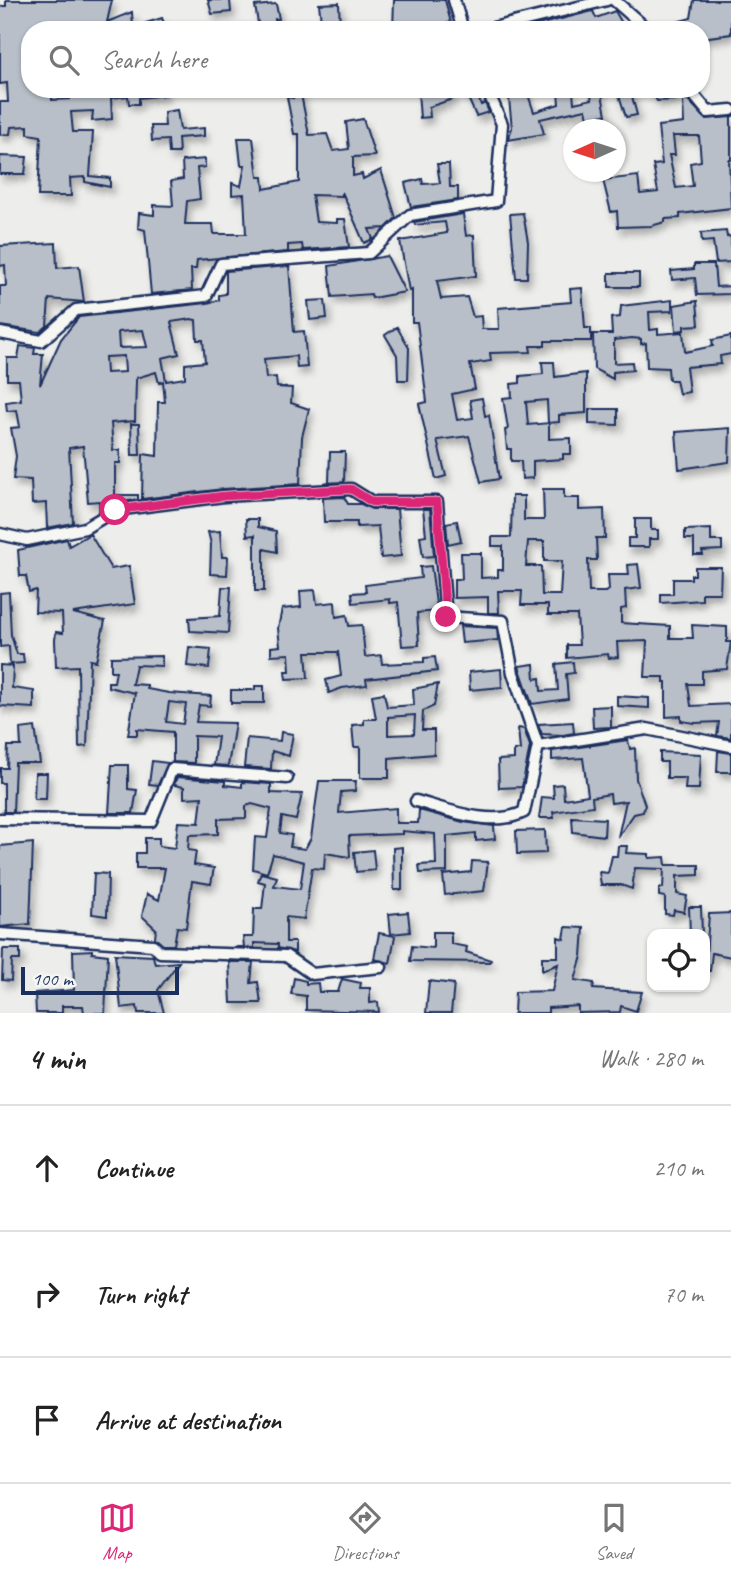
<!DOCTYPE html>
<meta charset="utf-8">
<style>
:root{--surface:#fff;--page:#f2f2f2;--text:#222;--muted:#767676;--line:#e0e0e0;--accent:#db2777}
body{margin:0;font-family:Caveat,sans-serif;background:var(--page);color:var(--text)}
.controls{position:absolute;right:21px;bottom:21px;display:grid;overflow:hidden;border-radius:14px;box-shadow:0 2px 5px #0004}
.controls button{width:63px;height:63px;display:grid;place-items:center;padding:0;border:0;border-bottom:2px solid var(--line);background:var(--surface);color:var(--text);font:35px sans-serif}
.compass{position:absolute;left:563px;top:119px;width:63px;height:63px;border-radius:50%;background:var(--surface);box-shadow:0 2px 5px #0004;rotate:267deg}
.scale{position:absolute;left:21px;bottom:18px;width:158px;box-sizing:border-box;padding-left:7px;border:4px solid #1b2f5e;border-top:0;font-size:19px;line-height:24px;white-space:nowrap;color:#1b2f5e;-webkit-text-stroke:5px #f6f6f2;paint-order:stroke}
.stop{position:absolute;width:21px;height:21px;margin:-16px;border:5px solid #db2777;border-radius:50%;background:#fff}
.stop.end{background:#db2777;border-color:#fff;box-shadow:0 2px 7px #0008}
.list{margin:0;padding:0;list-style:none}
h2{display:flex;justify-content:space-between;align-items:center;height:91px;margin:0;padding:0 28px;font-size:30px}
h2 small{font-size:23px;font-weight:400;color:var(--muted)}
.list li{display:grid;grid-template-columns:46px 1fr auto;gap:21px;align-items:center;box-sizing:border-box;height:126px;padding:0 28px;border-top:2px solid var(--line)}
.list b{display:block;font-size:26px;white-space:nowrap}
.list em{font-size:23px;font-style:normal;color:var(--muted)}
.icon{flex:none;width:38px;height:38px;fill:none;stroke:currentColor;stroke-width:2;stroke-linecap:round;stroke-linejoin:round}
.map{position:relative;flex:none;width:731px;height:1013px;overflow:hidden}
.search{position:absolute;background:var(--surface);box-shadow:0 2px 5px #0004;left:21px;right:21px;top:21px;height:77px;display:flex;align-items:center;gap:18px;box-sizing:border-box;padding:0 24px;border-radius:28px;color:var(--muted);font-size:26px}
.sheet{height:469px;background:var(--surface)}
nav{display:flex;justify-content:space-around;align-items:center;box-sizing:border-box;height:98px;border-top:2px solid var(--line);background:var(--surface);font-size:19px;color:var(--muted)}
nav a{display:grid;justify-items:center;gap:4px}
nav .on{color:var(--accent)}
.map>svg:first-child{display:block}
.building{fill:#b9bfc8;stroke:#1b2f5e;stroke-width:2;fill-rule:evenodd;filter:url(#shadow)}
.lines{fill:none;stroke-linecap:round;stroke-linejoin:round}
.minor-casing{stroke:#1b2f5e;stroke-width:15}
.minor{stroke:#f6f6f2;stroke-width:10}
.route{stroke:#db2777;stroke-width:9}
</style>
<div class="map">
<svg width="731" height="1013" viewBox="0 0 731 1013">
<defs>
<filter id="shadow"><feDropShadow dx="3.5" dy="6" stdDeviation="3.5" flood-color="#0004"/></filter>
</defs>
<rect width="100%" height="100%" fill="#edeeec"/>
<filter id="ink" filterUnits="userSpaceOnUse"><feTurbulence type="fractalNoise" baseFrequency=".0143" numOctaves="2"/><feDisplacementMap in="SourceGraphic" scale="14" xChannelSelector="R" yChannelSelector="G"/><feConvolveMatrix kernelMatrix="1 2 1 2 8 2 1 2 1" color-interpolation-filters="sRGB"/></filter>
<g filter="url(#ink)">
<path class="building" d="M6 0H112L107 22 132 12 133 27 162 18 167 30H83L76 26 70 30H30V89H52V100L70 99 69 89H165L166 95 139 98V104H129L128 96 111 98 112 119 92 121 93 111 71 112 73 132H93L90 176 110 178V187L85 182V177L70 178 71 196H38L41 136 28 134V126L11 127 10 134 0 135V102H8L7 83 0 84V6H6Z
M208 0H230L231 12 212 14Z
M394 0H445L451 23H421L422 30H393Z
M694 0H731V34L701 38V30H675L673 23 691 18Z
M339 3 340 28 322 29 319 4Z
M276 4 279 19H275L276 27 259 29 255 6Z
M593 11 596 18 615 11 626 30H517Z
M292 89H300L309 135 327 134 333 151 349 149 346 122 363 119 375 156 353 157V176L362 174 363 179 381 170 396 218 386 228 369 229 373 239 364 243 342 192V196L312 195 316 222 337 223V219H345L349 247 303 250 302 244 288 245V252L197 260 196 269H191L192 290 151 294 145 230 138 228 139 213 154 215V205L173 206 171 181 183 179 182 161 205 159V167L197 168 200 199 187 201 185 224H213L214 234H246L244 194 232 195V183L241 186 245 165H241L238 138H253L258 177H263L264 189 299 182V134H294L287 97 293 98Z
M449 89 453 99 429 107 430 117 420 118 418 92Z
M464 89H475L481 105 485 103 489 112 476 116Z
M508 89H526L534 112 559 104 558 92 573 91 574 103 592 99 589 89H601L606 115 588 118 586 109 540 119 544 134 508 140 512 128Z
M617 89H630L637 115 626 117Z
M650 89H682V92L675 100 657 101Z
M683 100H688L706 119 731 117V160H729L731 208 680 214V218L665 219V222L651 226 618 227 617 211 611 212 603 180 638 176 640 194 658 192 653 165 662 164 658 126 684 123ZM673 136H699L701 161 690 163 693 186 676 188 669 155H675Z
M177 110 180 130 204 128V136L178 138 179 153H169L168 140 152 141 151 126H165L164 112Z
M0 156 27 157 25 174H0Z
M437 164H449L450 187H458V200L411 207 405 183 422 179 423 184 440 183Z
M523 213 528 242 527 278H516L510 214Z
M463 214 466 236 474 235 476 276 437 281 441 299 467 297 473 317 481 316 482 329H499L498 308 571 302 570 289 582 288 585 328H591V341H545V346H530L531 352 490 353 491 361 470 364 475 389 452 394 457 420 473 418 470 400 482 398 485 416 489 415 499 479 481 482 469 436 437 440 446 476 436 479 419 404 427 402 417 322H412V290L409 291 400 241 447 233 445 222 415 225 414 222Z
M726 231 727 237 731 236V262L716 263 713 241 702 242 701 233Z
M56 243 57 268 79 266 84 302 49 299 47 326 40 332 0 326V286H6L5 265 0 266V246Z
M387 256 405 292 372 298 371 294 332 297 329 266Z
M694 264H714L716 287 731 286V294L697 295 695 278 672 280 671 271 694 269Z
M289 266 294 332 304 331 307 367 297 368 296 356 264 359 266 378 276 377 277 387 292 388 291 403 309 409 302 437 300 484 223 489 142 499 143 454 157 456 158 402H165L163 381 159 383 156 372 136 378 135 421 111 423 113 450H120V463H115V495H138V500L108 503 99 510V501L88 502 83 446 69 448 73 523 47 528 46 503 32 504 31 480 13 479 16 456 11 428 20 427 17 410 7 411 6 402 21 400 19 380H7V358H18L20 346 35 348 34 354H43L40 385 61 339 79 317 207 303 219 300V295L226 294V271ZM191 319 196 320 197 340H203L205 362 185 364V378L166 381 162 358 179 354 171 322ZM143 330 147 347 119 348 118 332ZM124 356 125 372 106 373 105 357Z
M609 273H639V287H609Z
M325 300 327 318 310 320 308 301Z
M672 300V311L649 312 650 330 658 329V334L683 332 685 352 713 346 712 340 731 336V354L720 356 721 364 686 367 689 392 679 394 676 380H669L668 368 647 367 646 343 641 344V339L632 338 614 340V363L632 362 633 370 613 372V379L594 369 593 334H612L611 318 620 317 621 306Z
M697 301 699 325 684 326V330L676 331 674 305Z
M397 327 409 348 408 380H398L397 355 385 335Z
M542 362H554L555 377 586 373V413L559 415V422L548 423 547 400 526 402 528 425 549 423V439L571 438V454H563V459L533 461V478L522 479 521 461H511V449H507L505 430 508 429 503 398 512 397 511 384 520 383V376L543 374Z
M589 409H618V425L589 424Z
M131 424H139L140 455H132Z
M730 428 729 462 679 469 676 432Z
M330 452H345L344 482 323 483 329 482Z
M543 489H564V498H579V510L604 509 605 538H596L597 560H588L589 592H605L609 590 608 575H629L628 565 638 564 641 588 625 590 626 608 621 609V623L670 626V638H693L692 625 727 627V642H731L727 669 702 671V684H688L691 706 731 704V738L717 736 719 722 695 723 681 721V716L666 717V682H664V677H645L647 641 617 642 618 657 609 658 608 654 567 658V645H579L577 615H548V605H521L522 591H498L499 613H488V597L454 598V579H462L461 553H481V578L498 577V570H503V546H492V537H511L512 496H524V520H544ZM528 541H544V561H562L560 595H542L541 566H526Z
M344 497 348 504H361L372 509H397L401 556 381 558 378 526 357 527V522H324L323 498Z
M423 509H430L434 556 423 557 420 536 426 535Z
M246 519H258V527L276 531 277 552 264 549V591H255V535L247 536Z
M635 519H651V530H658V539H649V547H628V538H635Z
M457 521 461 541 448 544 446 523Z
M711 529V541H722V550L702 551 703 555H694V539H685V530Z
M220 531 222 557H228L227 575 210 574 211 544 208 532Z
M90 534 111 569 129 566 135 604 73 613 105 621 96 661 90 660 87 746 79 747 78 666 56 667 55 640 56 632 63 633 62 613 35 612 36 590 29 592 26 576H20L18 550 67 539 69 546Z
M431 566 437 611 417 613 419 645 402 646 398 602 390 603V599L353 603 352 593 366 592 365 585 421 578 420 567Z
M695 567H721L720 593H702V600L661 603V594H673V579H691V575H695Z
M222 587H231L228 633 190 631 189 618 220 616Z
M315 590 317 604 335 602 336 617 347 615 349 626 362 625 365 657 381 655 382 664 424 662V658L435 657 437 671 366 679 367 685 342 688 329 693 326 680 341 676 338 652H306L308 678 286 679 285 671H290L289 654 271 655V647L280 646 278 628 282 609 301 607 300 591Z
M9 592 11 635 17 654H23L24 663 10 664 9 646 0 647V593Z
M460 626 497 628 498 640 462 643Z
M189 647 211 649 209 668 187 666Z
M162 656V666L136 665 132 684 147 685V689L169 693 211 696 210 706 199 705 196 722 235 723 228 766 214 765 218 737 194 736V763L173 762V732L137 729V735H128L135 693 108 687V682H114L116 671H111V657ZM169 702 186 704 183 724 166 722Z
M573 662 574 673 566 674 568 699 532 704 519 666 534 664 535 679 540 678 541 691 558 690 556 664Z
M0 665 13 666 12 688 34 691V708L0 706Z
M501 669 502 687 470 690 469 672Z
M438 684 434 706 423 711 422 730H434V754L389 758V778H360V747H354L352 725 364 724V719H376L372 695 384 693 387 707 414 705 413 689ZM415 715 414 734 388 735V717Z
M255 686H264V703H231V690H255Z
M617 696 649 698V708L617 706Z
M611 706V727L593 728 592 707Z
M573 722 574 733 563 735 542 734 538 724Z
M35 727 40 763H15L13 812H4V783H0V768H7L8 746H21L20 729Z
M518 728 524 729 530 746 522 787 499 788 498 760 514 759V750H520Z
M281 732 293 734 289 756 272 751 271 769 244 767 247 738 280 741Z
M628 740 630 749 635 748 636 779 645 805 643 812 634 814 618 837 626 801 611 803 610 794 592 797 593 806 553 812 554 818H539L542 797 554 798 553 785 563 784 564 799 588 795 583 758 552 760V751Z
M718 751 731 753V772H717Z
M660 752 701 754 699 789H685L686 778H667V762H660Z
M152 761 168 763 158 785 149 784Z
M112 765H128V789L137 790 133 813H109Z
M35 773H47L46 799H34Z
M177 777 225 781V785L242 787V782L271 784V793L302 794 296 820 282 817 280 833 292 835 290 847 305 849 311 838 319 781H356L355 791 341 792 339 813 396 808V823H418L419 810 463 822 494 826 495 839 476 841V833L447 836V872L420 873 419 865 436 864 435 834 402 831V834L349 836 350 857 325 853 324 869 312 868 304 919 286 917V942H295V952L278 948V944L254 943V948L236 947H244L243 937H253L254 909H262L265 883 258 881 261 873 277 877 274 886 300 889 304 862 273 854 267 873 253 869 255 837 267 838 271 809 252 804 246 806V818L218 819V834L189 835 188 850 196 851 194 865 214 868 211 884 192 881 186 928 177 927 174 945H163L155 938 156 929 142 916 147 894 159 900 165 868H136V853H145V838H159V846L175 848 178 822 199 823 202 797 184 798V787L174 785Z
M572 817 605 819 604 836 573 832Z
M545 830 546 853 517 854 516 831Z
M33 843 30 924 0 927V846Z
M618 846H627L626 853 649 854V858L665 857 666 865H699V875L677 876V894L687 896 684 912 674 910 673 915 665 914V897L659 896V888H663L664 869 635 868 632 889 621 885H601L599 872 608 873 612 856H617Z
M402 847V890H394L393 848Z
M373 850 375 870 356 872 354 852Z
M472 861 488 862 484 891 445 895 443 875 471 872Z
M94 873 108 874 107 916 92 914Z
M689 907H701L702 934H690Z
M408 912 410 932 391 934 389 914Z
M731 913V957L712 953 710 971H705L709 914Z
M566 927 584 928 582 956 575 980 594 983 593 989 642 992 636 1011 621 1006 620 1012 578 1013V1006L548 1008V1013H514L515 992 552 991 558 964 542 971V957H558V937L564 939Z
M433 932H451V944L467 947 466 952 491 960 490 962 410 961 412 946 433 948Z
M379 933 395 936 390 963 374 959Z
M3 949H20V960H12L11 981 2 980Z
M92 950V953L108 955 105 1013H84L83 1006H62V1013H36L35 993 74 990 73 951Z
M115 954 153 956 155 964 179 962 158 990 164 1013H138L137 1006 121 1008Z
M229 962H253L251 983 258 982 261 1003H231Z
M294 978 306 981V984L318 983 319 992H338L342 979 361 983 360 988H370V1003L378 1002 379 1012 306 1010V996L291 994Z
M429 981 454 984 451 1013H426Z"/>
<g class="lines">
<defs>
<path id="minor" d="M454 0 463 30
M614 0 648 30
M485 30 607 0
M689 89 708 112 731 110
M0 333 41 341 76 310 206 296 221 264 369 253 410 215 496 201 502 124 487 89
M0 534 27 540 85 528 115 510 224 496 351 489 372 502H437L446 617 503 621 513 673 538 746
M416 801C448 810 493 828 524 812L538 746 647 729 731 746
M0 819 151 821 172 769 287 778
M0 934 153 945 160 952 286 956 312 974 381 967"/>
</defs>
<use href="#minor" class="minor-casing"/>
<use href="#minor" class="minor"/>
</g>
</g>
<g class="lines" filter="url(#ink)">
<path class="route" d="M115 510 224 496 351 489 372 502H437L446 617"/>
</g>
</svg>
<div class="controls">
<button><svg class="icon" aria-label="locate" viewBox="0 0 24 24"><circle cx="12" cy="12" r="6"/><path d="M12 2v4M12 18v4M2 12h4M18 12h4"/></svg></button>
</div>
<svg class="compass" viewBox="-18 -18 36 36"><path d="M0-13l5 13h-10z" fill="#e53935"/><path d="M0 13l5-13h-10z" fill="#767676"/></svg>
<div class="scale">100 m</div>
<div class="stop" style="left:115px;top:510px"></div>
<div class="stop end" style="left:446px;top:617px"></div>
<div class="search"><svg class="icon" aria-label="search" viewBox="0 0 24 24"><circle cx="10" cy="10" r="6"/><path d="M15 15l6 6"/></svg>Search here</div>
</div>
<section class="sheet">
<h2>4 min<small>Walk · 280 m</small></h2>
<ul class="list">
<li><svg class="icon" aria-label="ahead" viewBox="0 0 24 24"><path d="M12 20V5M6 11l6-6 6 6"/></svg><div><b>Continue</b></div><em>210 m</em></li>
<li><svg class="icon" aria-label="right" viewBox="0 0 24 24"><path d="M7 20v-9h11M14 6l5 5-5 5"/></svg><div><b>Turn right</b></div><em>70 m</em></li>
<li><svg class="icon" aria-label="arrive" viewBox="0 0 24 24"><path d="M6 21V4h12l-3 4 3 4H6"/></svg><div><b>Arrive at destination</b></div></li>
</ul>
</section>
<nav>
<a class="on"><svg class="icon" aria-label="map" viewBox="0 0 24 24"><path d="M3 6l6-2 6 2 6-2v14l-6 2-6-2-6 2zM9 4v14M15 6v14"/></svg>Map</a>
<a><svg class="icon" aria-label="directions" viewBox="0 0 24 24"><path d="M12 3l9 9-9 9-9-9zM9 14v-3h6M13 9l2 2-2 2"/></svg>Directions</a>
<a><svg class="icon" aria-label="saved" viewBox="0 0 24 24"><path d="M7 4h10v16l-5-4-5 4z"/></svg>Saved</a>
</nav>
